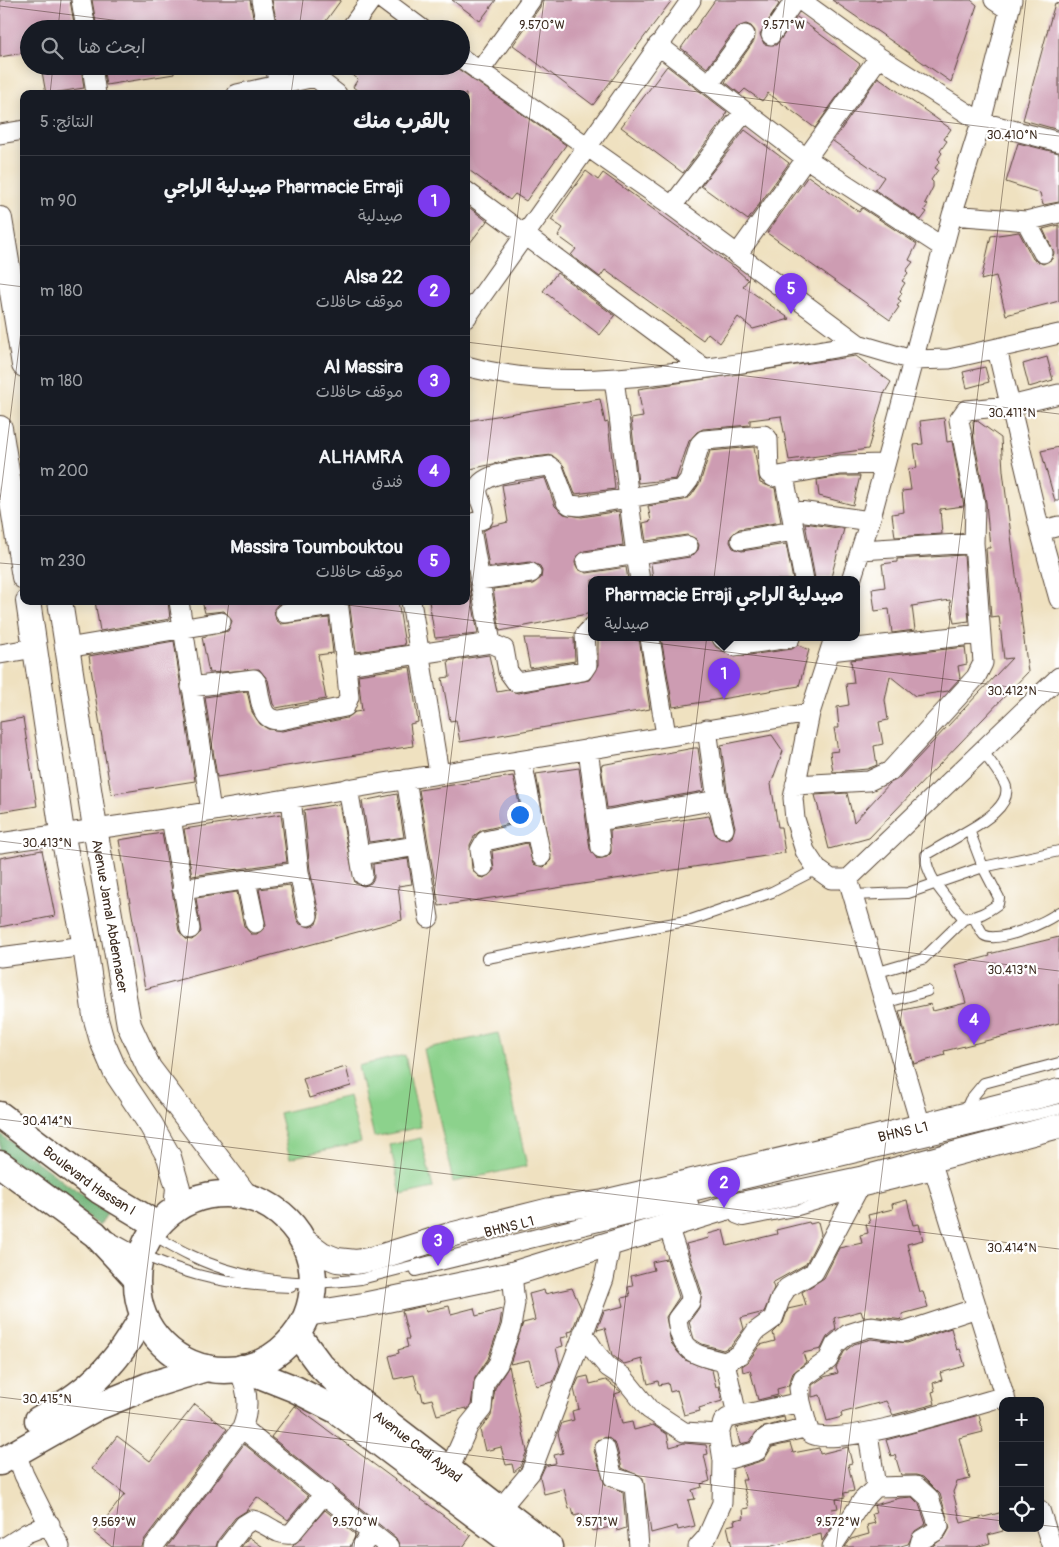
<!DOCTYPE html>
<html lang="ar">
<meta charset="utf-8">
<style>
:root{--surface:#171b24;--page:#20242c;--text:#f1f3f6;--muted:#9ea1a6;--line:#363941;--accent:#7c3aed}
body{margin:0;font-family:Pangolin,"Playpen Sans Arabic",sans-serif;background:var(--page);color:var(--text);direction:rtl}
.controls{position:absolute;right:15px;bottom:15px;display:grid;overflow:hidden;border-radius:10px;box-shadow:0 2px 12px #0003}
.controls button{width:45px;height:45px;display:grid;place-items:center;padding:0;border:0;border-bottom:1px solid var(--line);background:var(--surface);color:var(--text);font:25px sans-serif}
.you{position:absolute;left:519px;top:814px;width:18px;height:18px;margin:-12px;border:4px solid #fff;border-radius:50%;background:#1a73e8;box-shadow:0 0 0 8px #1a73e833}
.badge{display:grid;place-items:center;width:32px;height:32px;border-radius:50%;background:var(--accent);color:#fff;font-size:16px;font-weight:700}
.pin{position:absolute;translate:-50% -41px;filter:drop-shadow(0 1px 2px #0008)}
.pin::after{content:'';position:absolute;top:26px;width:18px;height:15px;background:inherit;clip-path:polygon(0 0,100% 0,50% 100%)}
.popup{position:absolute;left:588px;top:576px;width:272px;height:65px;box-sizing:border-box;display:grid;place-content:center;border-radius:10px;background:var(--surface);filter:drop-shadow(0 1px 4px #0005);font-size:16px;white-space:nowrap;color:var(--muted)}
.popup b{font-size:19px;color:var(--text)}
.popup::after{content:'';position:absolute;left:50%;top:100%;margin-left:-10px;border:10px solid transparent;border-top-color:var(--surface)}
.list{margin:0;padding:0;list-style:none}
h2{display:flex;justify-content:space-between;align-items:center;height:65px;margin:0;padding:0 20px;font-size:21px}
h2 small{font-size:16px;font-weight:400;color:var(--muted)}
.list li{display:grid;grid-template-columns:32px 1fr auto;gap:15px;align-items:center;box-sizing:border-box;height:90px;padding:0 20px;border-top:1px solid var(--line)}
.list b{display:block;font-size:19px;white-space:nowrap}
.list p{margin:0;font-size:16px;white-space:nowrap;color:var(--muted)}
.list em{font-size:16px;font-style:normal;color:var(--muted)}
.icon{flex:none;width:28px;height:28px;fill:none;stroke:currentColor;stroke-width:2;stroke-linecap:round;stroke-linejoin:round}
.map{position:relative;flex:none;width:1059px;height:1547px;overflow:hidden;direction:ltr}
.search{position:absolute;background:var(--surface);box-shadow:0 2px 12px #0003;left:20px;top:20px;width:450px;height:55px;display:flex;align-items:center;gap:12px;box-sizing:border-box;padding:0 18px;border-radius:28px;color:var(--muted);font-size:19px}
.panel{position:absolute;background:var(--surface);box-shadow:0 2px 12px #0003;left:20px;top:90px;width:450px;height:515px;border-radius:10px;direction:rtl}
.map>svg:first-child{display:block}
.green{fill:#8cd28c;stroke:#647e55}
.forest{fill:#71b478;stroke:#566f4b}
.building{fill:#cd9cb2}
.lines{fill:none;stroke-linecap:round;stroke-linejoin:round}
.service-casing{stroke:#564536;stroke-width:12}
.minor-casing{stroke:#564536;stroke-width:21}
.tertiary-casing{stroke:#564536;stroke-width:26}
.secondary-casing{stroke:#564536;stroke-width:29}
.service{stroke:#fff;stroke-width:10}
.minor{stroke:#fff;stroke-width:19}
.tertiary{stroke:#fff;stroke-width:24}
.secondary{stroke:#fff;stroke-width:26}
.ticks{fill:none;stroke:#3b2a1e;stroke-width:1;stroke-opacity:0.45}
.labels{text-anchor:middle;dominant-baseline:central;stroke-width:4.5;stroke-linejoin:round;paint-order:stroke}
.street-label{font-size:14px;fill:#3b2a1e;stroke:#fff}
.ticks-label{font-size:12px;text-anchor:middle;fill:#3b2a1e;stroke:#fff;stroke-width:4.5;stroke-linejoin:round;paint-order:stroke}
</style>
<div class="map">
<svg width="1059" height="1547" viewBox="0 0 1059 1547">
<rect width="100%" height="100%" fill="#fff"/>
<filter id="ink" filterUnits="userSpaceOnUse"><feTurbulence type="fractalNoise" baseFrequency=".02" numOctaves="2"/><feDisplacementMap in="SourceGraphic" scale="10" xChannelSelector="R" yChannelSelector="G"/><feConvolveMatrix kernelMatrix="1 2 1 2 8 2 1 2 1" color-interpolation-filters="sRGB"/></filter>
<filter id="wash" filterUnits="userSpaceOnUse"><feTurbulence type="fractalNoise" baseFrequency=".0096" numOctaves="4" result="noise"/><feDisplacementMap in="SourceGraphic" scale="20" xChannelSelector="R" yChannelSelector="G"/><feGaussianBlur stdDeviation="1.12" result="paint"/><feColorMatrix in="noise" values="0 0 0 0 0 0 0 0 0 0 0 0 0 0 0 0 0 1.4 0 .05"/><feComposite in="paint" operator="in"/></filter>
<g filter="url(#wash)">
<rect width="100%" height="100%" fill="#efe1c0"/>
<path class="green" d="M498 1033 527 1166 453 1182 424 1049Z
M405 1055 421 1127 374 1137 358 1066Z
M349 1096 361 1142 290 1158 279 1113Z
M421 1138 433 1188 401 1195 390 1145Z"/>
<path class="forest" d="M0 1134 107 1214 99 1226 0 1151Z"/>
<g id="blocks">
<path class="building" d="M0 0H70L75 29H29V52L0 57Z
M92 0H250L255 29H97Z
M272 0H341L320 29H278Z
M452 0H496L480 21Z
M542 0H672L593 105 513 45 540 7Z
M715 0H774L779 4 760 34 764 44 776 45 797 17 860 64 815 128 768 93 762 101 745 89 740 94 725 82 754 41 755 31 751 26 746 24 736 28 707 68 681 48Z
M832 0H971L977 5 951 82Z
M1055 3 1059 4V130L1023 120Z
M41 66H81L84 88 46 94Z
M103 66H174V74L106 85Z
M340 66H454L566 145 526 201 515 194 510 200 466 168V94H362L353 87 358 79Z
M667 66 727 112 725 115 726 116 683 173 621 127Z
M878 77 951 129 944 139 947 141 940 151 942 153 938 159 940 161 935 168 938 170 931 180 933 182V187L925 203 928 205 924 210 927 212 921 220 875 190 884 177 833 141Z
M745 130 789 163 748 220 701 186Z
M1018 143 1059 153V202L1043 205 1040 193 1006 182Z
M586 171 598 180 603 173 736 269 748 280 743 286 790 319 753 329 738 317 720 343 708 333 703 340 605 270 600 277 571 255 576 249 558 236 563 228 551 220Z
M808 176 859 212 862 208 917 244 909 260 913 262 906 271 908 273 902 281 905 283 900 291 902 293 898 299 901 301 897 306 899 307 890 320 767 233Z
M466 205 487 221 466 248Z
M1059 225V301L1006 315 996 276 981 280 991 236 1019 232 1033 259 1043 264 1052 259 1054 253 1043 229Z
M557 273 615 316 600 335 543 291Z
M856 356 891 382 884 394 868 449 789 460 781 416 766 418 750 420V425L703 429 697 432 689 441 676 479 638 483 631 419 643 417 638 389Z
M1047 357 1053 380 1029 387 1023 364Z
M985 367 989 382 967 388 963 372Z
M600 399 605 423 608 422 615 489 575 494 564 466 552 455 516 459 466 470V421Z
M944 418 947 442 952 441 964 506 940 509 942 534 895 537 892 514 904 512 902 491 911 490 908 469 917 468 914 445 923 444 920 421Z
M976 420 1001 438 1003 471 1028 672 869 838 829 849 815 795 847 793 854 822 890 783 898 779 1012 658 1004 659 999 616 991 617 986 548H990L986 502 974 439 973 421Z
M754 447 760 483 775 488 781 522 739 529 731 536 730 542 733 548 742 551 786 544 793 580H653L651 563 690 557 698 550 699 545 696 539 687 535 646 541 643 523 651 521 648 506 684 500 691 496 700 483 710 451Z
M1059 447V501H1055L1041 451Z
M841 476H860L853 505 819 496 817 480Z
M545 478 555 506 564 514 582 517 619 511 623 545 584 551 576 558 575 563 578 569 587 573 626 567 628 580H592V613L500 631 493 589 533 584 541 578 542 571 540 566 530 562 489 567 483 531 492 526 508 522 502 485Z
M805 523 844 529 831 577 815 579Z
M964 555 969 621 954 623 950 600 912 606 915 630 892 633 889 609 875 611 872 589 885 587 882 564 897 562V559Z
M466 567 478 634 435 638 429 601H466Z
M95 601H168L170 619 100 631Z
M202 601H288L278 604 274 609 276 620 281 624 329 618 333 653 318 655 326 699 276 708 273 704 268 680 259 669 209 673 202 637 228 631 232 621 224 611 205 613Z
M349 601H398L405 645 356 652Z
M524 638H574L575 661 530 668Z
M598 638H639L650 709 460 742 456 720 450 721 442 678 450 677 448 661 489 655 497 692 508 690 518 693 589 680 598 665Z
M661 638H711L716 647 735 657 792 649 798 645 809 650 799 686 673 707Z
M174 641 195 781 111 794 89 656Z
M965 647 967 664 958 666 960 678 948 691 915 696 890 676 885 700 888 720 879 722 883 744 874 746 877 765 867 769 833 772 830 752 838 751 834 728H839L837 707 849 705 846 684 854 683 851 660Z
M410 667 418 722 410 724 413 746 217 777 205 697 247 691 252 712 260 724 268 729 282 731 347 718 355 712 362 711 358 675Z
M23 718 37 806 0 812V722Z
M772 735 783 751 771 784 778 827H781L785 853 439 906 419 790 513 776 523 821 482 830 475 835 470 845 472 869 479 877 484 878 494 870 492 851 527 843 533 864 544 867 551 860 536 774 579 768 590 849 597 859 607 857 611 853 610 830 709 816 716 836 727 840 732 837 735 827 728 798 721 745Z
M694 748H698L704 791 607 808 601 765Z
M397 794 404 837 369 842 362 801Z
M339 804 355 883 364 886 371 883 374 878 373 864 408 859 412 884 398 886 402 920 145 989 119 840 162 833 179 931 186 939 192 940 201 932 196 898 237 892 244 926 251 934H257L266 926 259 889 290 885 297 919 300 924 310 927 316 924 319 914 310 870 304 810Z
M281 814 287 862 192 876 184 829Z
M42 850 55 916 0 927V858Z
M1059 937V1023L944 1051 945 1055 914 1064 899 1011 931 1004 933 1011 966 1003 955 965 990 956 989 954Z
M346 1067 351 1086 309 1098 303 1079Z
M907 1200 913 1225 919 1224 923 1240 907 1244 920 1292H923L928 1307 902 1314 903 1320 872 1316 863 1317 861 1311 834 1318 836 1329 827 1337 821 1349 803 1353 806 1362 793 1373 788 1386 777 1389 778 1395 758 1400 750 1370 743 1372 742 1366 748 1362 760 1345 775 1341 773 1333 783 1323 788 1309 806 1305 802 1292 824 1278 839 1248 862 1243 860 1235 868 1233 866 1224 870 1223 868 1215 893 1209 892 1204Z
M809 1222 810 1224 818 1222 821 1234 806 1264 772 1283 774 1288 764 1312 741 1318 744 1329 731 1346 723 1350 702 1344 694 1339 689 1322 699 1308 702 1293 686 1244 709 1238 708 1234 723 1230 727 1246 777 1234 776 1230Z
M667 1259 679 1297 666 1317 671 1343 685 1360 712 1370 716 1387 719 1386 722 1401 699 1408 700 1411 684 1415 677 1390 670 1392 668 1383 659 1385 658 1381 648 1384 642 1359 624 1364 612 1355 605 1328 597 1330 604 1311 624 1306 622 1298 630 1296 628 1287 633 1286 631 1276 654 1270 652 1262Z
M572 1288 581 1308 572 1331 568 1332 569 1336 561 1338 563 1346 556 1348 560 1364 553 1382 536 1386 529 1360 510 1364 523 1323 535 1320 529 1294 544 1290 545 1294Z
M424 1306 426 1311 449 1306 451 1314 474 1308 476 1316 502 1309 500 1324 488 1359 475 1378 471 1405 467 1410 466 1408 437 1415 432 1399 423 1401 421 1392 419 1393 414 1375 395 1379 389 1356 399 1353 398 1350 408 1347 406 1339H409L402 1311Z
M951 1328 957 1350 960 1349 965 1366 940 1373 942 1380 933 1383 935 1391 932 1392 935 1404 893 1415 886 1401 841 1413 842 1417 827 1421 820 1395 812 1397V1385L824 1377 838 1373 836 1368 844 1352 854 1344 871 1339 907 1343Z
M509 1366 527 1451 520 1467 514 1472 512 1464 506 1465 501 1447 485 1451 480 1430 491 1416 495 1388Z
M588 1376 590 1384 606 1380 621 1392 615 1394 622 1424 632 1422 634 1430 653 1425 667 1434 670 1447 684 1443 706 1445 708 1454 704 1455 710 1481 701 1484 702 1487 692 1490 695 1499 688 1500 695 1526 678 1530 677 1526 651 1533 643 1478 622 1468 616 1445 607 1437 597 1440 594 1451 605 1484 623 1492 626 1528 617 1531 616 1526 592 1531 590 1522 585 1523 582 1514 574 1516 572 1508 569 1509 564 1489 544 1494 540 1477 545 1466 556 1463 554 1455 563 1453 558 1433 562 1423 574 1420 572 1411 579 1409 574 1389 579 1378Z
M195 1404 227 1429 144 1540 142 1547H112L94 1533 125 1494 92 1469 117 1436 150 1461Z
M295 1406 471 1536 463 1547H400L396 1538 271 1437Z
M979 1415 983 1432 959 1438 970 1479 957 1482 953 1492 961 1523 1003 1512V1531L988 1535 990 1543 976 1547H931L945 1537 950 1528 940 1494 923 1477 916 1475H901L895 1455 891 1456 886 1440Z
M784 1417 785 1421 761 1428 749 1442 740 1444 736 1428Z
M790 1443 793 1453 819 1448 820 1454 848 1447 852 1463 848 1464 854 1491 844 1493 845 1497 836 1499 838 1508 832 1509 835 1522 822 1541 821 1534 768 1547H732L727 1526 735 1524 734 1520 744 1518 743 1509 749 1508 742 1480H746L742 1467 764 1460 772 1447Z
M244 1444 308 1496 288 1520 257 1497 246 1511 235 1518 218 1540 216 1547H167Z
M912 1497 919 1504 926 1524 915 1531 908 1544 897 1547H845L851 1539 869 1534 867 1525 875 1523 872 1514 876 1513 874 1505 900 1498Z
M325 1510 356 1535 350 1547H292Z
M249 1537 263 1547H241Z"/>
</g>
</g>
<g filter="url(#ink)">
<use href="#blocks" fill-opacity="0" stroke="#564536" stroke-width="1"/>
<g class="lines">
<defs>
<path id="service" d="M969 830 926 855C925 878 950 901 964 919 978 917 987 912 998 904L999 898 983 867 969 830C983 822 1010 806 1006 787 1003 777 988 759 982 750
M852 895 908 893 983 867 1059 851
M974 918C977 922 980 931 984 935 997 944 1048 922 1059 912
M487 958 691 920 772 892 817 869
M875 973 923 959 964 919
M884 1003 927 991
M964 1113 970 1100 984 1083 1059 1063
M732 1206 735 1218 743 1221 798 1210 856 1193 935 1174
M146 1231C161 1239 175 1248 190 1255 243 1281 303 1287 361 1279L595 1219 1059 1109
M110 1237C169 1272 223 1286 291 1287
M416 1271 693 1203"/>
<path id="minor" d="M81 0 86 29
M261 0 267 29
M383 0 422 29
M800 0 879 57 981 122 1059 142
M994 0 1009 10
M350 29 371 0
M771 35 795 0
M658 45 807 159 944 248
M461 58 672 206 858 344 912 360 949 359 1059 334
M92 66 96 94
M275 66 281 94
M479 72 531 0
M315 77 337 94
M709 84 745 35
M237 94 315 77 323 66
M0 134 24 130
M466 191 704 368
M672 206 744 112
M952 215 1026 221 1043 253
M1026 221 1059 213
M737 255 879 57
M466 318 691 0
M997 349 1040 531 1059 599
M466 366C550 389 639 378 723 366 768 359 813 352 858 344
M614 380C624 446 629 514 640 580
M784 476 804 580
M792 510 870 521
M470 524 483 519C487 509 479 502 478 493 474 471 533 469 549 466L554 470 566 502 570 505 580 506 682 489 689 480 700 444 704 440 764 435 768 439 769 474 773 477 840 465 885 464
M466 525 470 524 491 643
M1040 531 1059 526
M741 540 794 531
M861 550 974 543
M586 562 688 546
M479 580 531 573
M851 580 870 521 952 215 981 122 1012 0
M179 601 211 811
M338 601 346 665
M411 601 439 773
M285 613 339 605
M650 638 666 735
M722 638 734 646 790 638
M834 638 810 713 793 798 795 819 805 851 817 869 831 879H848
M67 648 221 622
M830 651 980 634
M0 654 35 648
M191 687 254 679 257 683C261 698 259 721 280 720L345 707 349 697 346 665 491 643 504 649 508 671 516 682 583 671 587 665 585 635 592 627
M707 729 717 800 724 829
M588 749 601 848
M522 761 541 856
M406 779 429 918
M795 785 869 781 890 771 976 677 983 663 974 543 975 504 959 420 966 410 1010 406 1059 394
M348 788 363 875
M291 798 299 872 308 916
M171 818 190 929
M599 821 717 800
M0 843 171 818 810 713
M359 855 417 846
M483 867 480 850 485 841 535 830
M246 881 255 923
M182 889 299 872
M0 957 85 946
M921 1126 848 879 1059 677
M931 1160 1006 1401
M668 1226 691 1296 690 1302 677 1319C680 1353 695 1355 725 1362
M583 1333 596 1353 608 1367 623 1377 649 1409 684 1432 719 1434
M238 1369C248 1388 250 1408 242 1428L389 1547
M801 1402 799 1388 803 1378 828 1360 835 1345 848 1334 870 1327 904 1332 977 1308
M737 1415 725 1362 739 1355 756 1331 773 1319 781 1297 787 1288 814 1272 856 1193 860 1179
M605 1448 613 1477 634 1484 639 1547
M16 1453 24 1475 60 1547
M723 1461 757 1451 763 1440 767 1437 808 1427
M449 1470 469 1425 482 1409 484 1384 498 1364 511 1327 515 1303 512 1274
M876 1487 916 1486 929 1498 939 1526 936 1531 921 1540 919 1547
M500 1509 530 1473 536 1459 604 1279 609 1254V1243
M1040 1510 1052 1547
M5 1547 27 1533 50 1524
M153 1547 242 1428
M227 1547 244 1525 252 1520C267 1522 275 1536 291 1534L325 1493
M361 1547 372 1533
M698 1547 707 1537 722 1503 723 1461 719 1434 723 1422 728 1418 801 1402 809 1432C826 1452 976 1404 1005 1396
M832 1547 862 1501 876 1487 868 1433"/>
<g id="tertiary">
<path d="M0 219 24 365"/>
<path d="M0 428 24 577"/>
<path d="M28 601 62 832 85 946 95 1016 102 1041 115 1071 151 1125 169 1157 178 1188 176 1208"/>
<path id="s1" d="M60 601 95 828 129 1025 149 1068 246 1196"/>
<path d="M303 1240 322 1254 337 1260 356 1262 373 1259 450 1235 550 1210 604 1202 874 1138 1059 1091"/>
<path d="M307 1314 363 1305 512 1274 732 1206 860 1179 1059 1126"/>
</g>
<g id="secondary">
<path id="s2" d="M0 1115 99 1190 157 1225"/>
<path d="M0 1164 95 1234 136 1278"/>
<circle cx="225" cy="1282" r="88"/>
<path id="s3" d="M297 1334 320 1365 346 1391 549 1547"/>
<path d="M242 1368 295 1389 336 1410 518 1547"/>
<path d="M38 1420C65 1404 92 1387 112 1362 124 1349 133 1332 143 1317"/>
<path d="M0 1462 97 1407 148 1386 206 1368"/>
</g>
</defs>
<use href="#service" class="service-casing"/>
<use href="#minor" class="minor-casing"/>
<use href="#tertiary" class="tertiary-casing"/>
<use href="#secondary" class="secondary-casing"/>
<use href="#service" class="service"/>
<use href="#minor" class="minor"/>
<use href="#tertiary" class="tertiary"/>
<use href="#secondary" class="secondary"/>
</g>
</g>
<path class="ticks" d="M0 6 185 29M58 29 61 0M299 29 303 0M461 63 1059 136M50 94 53 66M291 94 295 66M0 284 24 287M466 342 1059 414M0 500 24 307M0 563 24 565M315 601 1059 693M0 841 1059 971M0 1119 1059 1249M0 1397 1003 1521M1040 1525 1059 1527M113 1547 229 601M354 1547 544 0M595 1547 785 0M836 1547 1026 0"/>
<g class="labels">
<g class="street-label">
<text stroke="none"><textPath href="#s1" startOffset="319">Avenue Jamal Abdennacer</textPath></text>
<text transform="translate(903 1132) rotate(-13)">BHNS L1</text>
<text stroke="none"><textPath href="#s2" startOffset="111">Boulevard Hassan I</textPath></text>
<text transform="translate(509 1227) rotate(-14)">BHNS L1</text>
<text stroke="none"><textPath href="#s3" startOffset="166">Avenue Cadi Ayyad</textPath></text>
</g>
</g>
<g class="ticks-label">
<text x="542" y="29">9.570°W</text>
<text x="784" y="29">9.571°W</text>
<text x="1012" y="139">30.410°N</text>
<text x="1012" y="417">30.411°N</text>
<text x="1012" y="695">30.412°N</text>
<text x="47" y="847">30.413°N</text>
<text x="1012" y="974">30.413°N</text>
<text x="47" y="1125">30.414°N</text>
<text x="1012" y="1252">30.414°N</text>
<text x="47" y="1403">30.415°N</text>
<text x="114" y="1526">9.569°W</text>
<text x="355" y="1526">9.570°W</text>
<text x="597" y="1526">9.571°W</text>
<text x="838" y="1526">9.572°W</text>
</g>
</svg>
<div class="controls">
<button>+</button>
<button>−</button>
<button><svg class="icon" aria-label="locate" viewBox="0 0 24 24"><circle cx="12" cy="12" r="6"/><path d="M12 2v4M12 18v4M2 12h4M18 12h4"/></svg></button>
</div>
<div class="you"></div>
<div class="pin badge" style="left:724px;top:699px">1</div>
<div class="popup"><b>Pharmacie Erraji صيدلية الراجي</b>صيدلية</div>
<div class="pin badge" style="left:724px;top:1208px">2</div>
<div class="pin badge" style="left:438px;top:1266px">3</div>
<div class="pin badge" style="left:974px;top:1045px">4</div>
<div class="pin badge" style="left:791px;top:314px">5</div>
<div class="search"><svg class="icon" aria-label="search" viewBox="0 0 24 24"><circle cx="10" cy="10" r="6"/><path d="M15 15l6 6"/></svg>ابحث هنا</div>
<section class="panel">
<h2>بالقرب منك<small>النتائج: 5</small></h2>
<ul class="list">
<li><span class="badge">1</span><div><b>Pharmacie Erraji صيدلية الراجي</b><p>صيدلية</p></div><em>90 m</em></li>
<li><span class="badge">2</span><div><b>Alsa 22</b><p>موقف حافلات</p></div><em>180 m</em></li>
<li><span class="badge">3</span><div><b>Al Massira</b><p>موقف حافلات</p></div><em>180 m</em></li>
<li><span class="badge">4</span><div><b>ALHAMRA</b><p>فندق</p></div><em>200 m</em></li>
<li><span class="badge">5</span><div><b>Massira Toumbouktou</b><p>موقف حافلات</p></div><em>230 m</em></li>
</ul>
</section>
</div>
